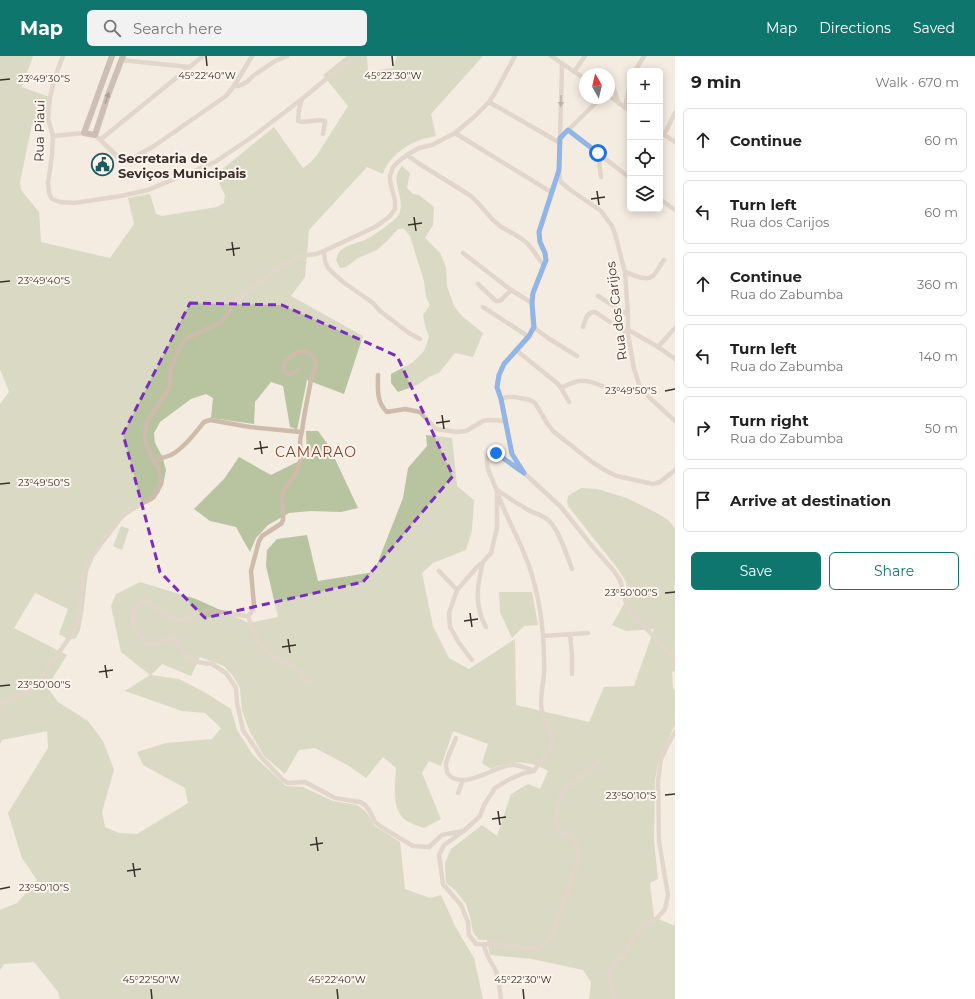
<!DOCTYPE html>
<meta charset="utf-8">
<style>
:root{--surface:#fff;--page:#f2f2f2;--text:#222;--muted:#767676;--line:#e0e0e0;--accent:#0f766e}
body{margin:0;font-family:Montserrat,sans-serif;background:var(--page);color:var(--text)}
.controls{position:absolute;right:12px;top:12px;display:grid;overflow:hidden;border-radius:6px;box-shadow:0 2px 10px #0003}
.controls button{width:36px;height:36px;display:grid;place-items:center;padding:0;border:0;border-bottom:1px solid var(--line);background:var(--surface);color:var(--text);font:20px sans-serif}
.compass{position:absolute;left:579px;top:12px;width:36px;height:36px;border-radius:50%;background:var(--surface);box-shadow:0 2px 10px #0003;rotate:352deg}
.stop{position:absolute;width:12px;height:12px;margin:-9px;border:3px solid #1a73e8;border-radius:50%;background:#fff}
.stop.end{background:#1a73e8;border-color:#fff;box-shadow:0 1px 4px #0008}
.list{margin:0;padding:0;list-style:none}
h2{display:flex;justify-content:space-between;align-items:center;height:52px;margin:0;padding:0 16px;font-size:17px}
h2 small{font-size:13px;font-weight:400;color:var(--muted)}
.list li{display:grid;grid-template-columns:26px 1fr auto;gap:12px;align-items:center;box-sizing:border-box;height:64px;margin:0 8px 8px;padding:0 8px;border:1px solid var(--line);border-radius:6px}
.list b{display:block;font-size:15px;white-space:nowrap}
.list p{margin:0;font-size:13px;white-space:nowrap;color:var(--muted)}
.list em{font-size:13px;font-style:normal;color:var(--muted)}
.actions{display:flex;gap:8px;padding:12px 16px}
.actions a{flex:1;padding:9px 0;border:1px solid var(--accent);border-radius:6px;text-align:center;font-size:14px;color:var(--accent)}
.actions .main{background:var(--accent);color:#fff}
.icon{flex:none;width:22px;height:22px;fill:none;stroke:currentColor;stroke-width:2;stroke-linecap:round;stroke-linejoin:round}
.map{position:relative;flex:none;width:675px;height:943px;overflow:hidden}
header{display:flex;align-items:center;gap:24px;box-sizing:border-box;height:56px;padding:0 20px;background:var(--accent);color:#fff}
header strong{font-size:19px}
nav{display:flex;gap:22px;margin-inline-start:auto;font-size:14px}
.search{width:280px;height:36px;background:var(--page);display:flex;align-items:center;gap:10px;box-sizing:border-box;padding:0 14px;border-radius:6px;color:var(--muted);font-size:15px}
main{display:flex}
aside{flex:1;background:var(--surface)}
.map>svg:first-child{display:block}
.green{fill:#b8c4a0}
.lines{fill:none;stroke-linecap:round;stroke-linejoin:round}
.street{stroke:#cdbbac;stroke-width:4.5}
.secondary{stroke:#a18a7d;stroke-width:6}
.oneway{fill:#544640}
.oneway2{fill:#7d6f65}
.route{stroke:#1a73e8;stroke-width:5}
.marked{fill:none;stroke:#7b2cbf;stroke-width:3;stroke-dasharray:8 5;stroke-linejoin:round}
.ticks{fill:none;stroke:#3b302b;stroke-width:1.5}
.labels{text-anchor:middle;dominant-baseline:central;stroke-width:4;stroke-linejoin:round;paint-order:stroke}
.street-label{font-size:13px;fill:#3b302b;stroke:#fbf5ee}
.poi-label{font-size:13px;font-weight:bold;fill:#3b302b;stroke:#fbf5ee;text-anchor:start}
.neighbourhood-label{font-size:14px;letter-spacing:1px;fill:#8c3b22;stroke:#fbf5ee}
.ticks-label{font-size:10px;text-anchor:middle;fill:#3b302b;stroke:#fbf5ee;stroke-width:4;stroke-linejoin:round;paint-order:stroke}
</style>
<header>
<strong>Map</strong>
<div class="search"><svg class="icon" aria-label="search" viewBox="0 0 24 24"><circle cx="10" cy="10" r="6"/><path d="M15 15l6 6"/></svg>Search here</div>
<nav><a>Map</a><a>Directions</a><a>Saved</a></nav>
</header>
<main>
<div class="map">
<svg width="675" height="943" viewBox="0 0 675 943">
<rect width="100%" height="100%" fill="#f4ebe1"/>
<path class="green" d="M0 0H33L22 31 49 41 48 66 32 68 20 126 21 134 39 156 41 186 110 202 134 168 128 142 150 138 156 158 162 160 217 151 224 147 225 139 215 119 274 71 303 112 311 106 317 99 348 50 323 19 347 0H367L368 16 393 12 397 0H483L431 58 436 80C431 81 425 82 420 84 404 90 388 102 383 118L367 111 309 174 305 221 291 240 363 280 344 338 307 324 297 374 290 371 283 330 271 326 255 346 254 368 211 362 213 342 206 338 191 343 160 366 154 377 155 387 162 400 166 414 163 429 155 443 148 446 123 462 94 501 88 516 83 558 80 574 76 582 69 584 59 578 68 553 35 537 14 572 67 599 47 631 58 646 88 665 103 685 114 714 102 756 105 771 119 777 137 778 188 747 185 732 143 709 137 696 166 687 212 683 221 672 205 657 182 655 125 635 150 619 121 596 111 550 116 538 140 526 196 543 249 567 278 561 266 510 267 494 277 483 307 479 318 525 374 516 403 442 408 412 427 390 426 379 452 382 457 430 474 444 472 474 466 494 433 507 422 517 433 570 449 602 469 613 515 583 516 649 589 666 604 631 634 630 654 573 626 575 612 569 628 541 626 526 618 513 568 450 567 445 568 440 581 432 597 433 627 442 655 456 668 464 675 472V524L674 533 675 535V615L672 616 673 632 675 635V669L659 703 655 724 654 785 658 823 650 827 654 861 675 870V943H589L591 926 583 914 532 903 490 899 487 884H479L473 876 471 865 466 848 455 834 446 827 445 807 451 793 482 769 497 780 511 738 528 728 540 733 548 715C531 704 509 704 491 713L482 707 488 688 453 675 441 710 429 705 422 717 441 763 424 772C419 770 412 768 407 765 391 756 395 728 396 712L383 701 366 722 349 710 315 692 299 694 285 718 264 700 250 676 242 655 240 632 233 620 224 610 200 601 191 620 162 608 151 619 179 623 206 637 231 653 237 674 253 699 286 730 303 731 333 745 357 749 366 756 375 770 400 786 405 833 430 842 441 839 456 872 474 902 483 943H60L58 936 34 906 4 908 0 914V854L17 847 37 824 22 802 8 757 48 692 47 675 2 684 0 688V348L9 336 0 313Z
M402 110 410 117 407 132 413 138 419 139 434 151 433 169 425 182 440 197 446 211 447 230 454 250 462 260 483 277 473 301 455 297 439 317 429 321 417 329 398 336 391 327V318L412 307 424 295 429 281 425 269 423 259 430 249 426 241 424 225 410 180 404 173H398L388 184 377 194 358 202 346 211 340 212 336 204C337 201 338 197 340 195 346 189 357 187 365 184 372 181 397 164 399 158 405 145 394 130 397 118 398 115 400 113 402 110Z
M306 375H318L329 390 358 452 341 456 311 455 289 457 268 469 256 482 250 496 236 471 210 465 194 453 224 423 239 401 271 419 307 401Z
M121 470 129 473 122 494 113 490Z
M499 536H532L538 569 524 570 512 582 500 556Z"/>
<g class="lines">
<path class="street" d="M63 0 55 21 50 41 48 63 53 80 52 99 48 127 49 137 52 143 60 146 74 147 121 140 148 134 215 106 252 81 302 43 354 0
M551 0 585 23
M121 4 189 11
M562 8 560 82 559 114 560 123 561 126 569 133 601 155 612 170 615 178 625 216 628 259V278L634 313 639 328 642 334 650 342 675 365
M635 15 644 0
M574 16 585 0
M234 30H239L247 26 253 20 275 5 287 0
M609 30 612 31 614 33 619 48
M609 40 630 55
M302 43 299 54 298 65C308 68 316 62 325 65L323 78
M489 46 560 87
M625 52 630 28
M568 74 630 122
M660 76 675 86
M455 77 551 136
M95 79 118 101 125 103 133 102 154 90 226 40 234 30 252 0
M664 79 675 57
M53 80 84 77
M560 82 601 42
M100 84 203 0
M598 97 601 121
M407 99 418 107 471 140 479 148 492 163 500 170 522 183 527 187 532 193 544 210
M559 114 539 176 540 186 545 197 546 204 533 237 532 247 533 271 529 281 504 308 499 319 497 331 501 343 512 398 524 417 496 397 491 396 488 398C484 410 492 421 496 433 503 455 515 475 524 497 540 535 545 578 544 619 543 628 541 637 541 647 540 659 554 679 553 687 552 691 537 710 534 715L524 717 510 723 495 732 484 749 480 760 464 775 444 789 439 799 443 828 461 849 468 866 469 879 476 888C486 889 497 887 507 889 533 893 541 900 555 873L579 802V797L578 792 574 785 570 781 559 775 557 772 556 766 557 754 560 740 567 732 599 705
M660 143 675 154
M324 195 325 205 328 212 334 218 343 226 373 247 380 255 409 277 420 283
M463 197 511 234 532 247
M625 216C632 218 646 226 653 220 657 216 660 209 664 204
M478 228 496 245H500L511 234
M598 240 628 259
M483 251 529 281
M533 271 548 282 577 300
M583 271C585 265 587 255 595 256L628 278
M627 273 658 291 675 303
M658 291 675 272
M516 294 557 327 561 332 569 346
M298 314C294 317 291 319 285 317 277 305 303 287 313 301 315 303 316 307 315 310 315 315 312 320 311 324 308 341 304 358 302 375 301 379 300 384 300 387 300 393 303 397 301 402 300 408 297 414 295 419 291 425 285 430 283 437 280 447 286 457 282 467L262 480 259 485 251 515 254 550 253 554 248 560C234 559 218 554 205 555 200 556 190 562 184 565L173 562 160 555 147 545H141L133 557V569L138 577 147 588H157L165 583 173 581 186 599 197 606 212 608 226 617 236 632 237 647 243 674 262 702 283 724 288 727 305 726 335 742 360 746 365 749 369 754 375 766 383 772 413 790 429 791 442 779 463 775
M378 319C378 332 376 346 387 356L405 353 420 356 436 373 458 376 466 375 483 365 488 364 505 365
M561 332C578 323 586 322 604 331
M501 343 507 341H515L530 344 535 347 547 367 553 375 592 406 608 416 617 420 653 428 660 426 675 414
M153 405C158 403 166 401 171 399 184 392 195 377 204 366L210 364 250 371 301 376
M524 417 561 451 592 490 614 515 620 524 626 547 631 556 672 600 675 605
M496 433C507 441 518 448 530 455 536 457 542 460 547 463 558 471 567 500 572 513
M483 506C477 529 474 550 486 571
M439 515 457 534
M248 560C253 572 257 586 267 596 274 604 285 605 294 611 300 615 304 621 309 627
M570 578 572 600V618
M543 580 588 577
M472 604 459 587 450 571 449 557 457 534 477 511 483 506 491 497 497 472V440
M0 649 26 636 36 628 44 618 74 575 79 560 82 525 84 515 90 502 120 463 127 455 151 443 157 436 161 428V423L159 413 153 405 145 384V376L147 366 169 332 171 314 178 294 187 282 222 266 236 245 263 223 292 203 300 200 316 198 324 195 375 171 385 164 390 160 395 153V145L390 125V120L393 111 399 105 407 99 419 92 432 89 455 77 474 61 489 46 495 37 515 0
M456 682C453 690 448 699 446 708 446 711 447 717 449 719 464 734 494 711 510 709 519 708 526 712 534 715
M458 737 463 724
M484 888C486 903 493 906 497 918 499 925 500 935 501 943
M615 943 610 926V915L618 905 625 899 631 885 647 867 656 863 661 858 665 853 668 839 659 785 658 725 661 703 667 690 675 676"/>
<path class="secondary" d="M112 0 84 77 95 79 108 39 123 0"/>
</g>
<defs><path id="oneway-solid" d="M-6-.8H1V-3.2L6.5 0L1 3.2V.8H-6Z"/></defs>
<use class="oneway" href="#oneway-solid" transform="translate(107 42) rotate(-71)"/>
<use class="oneway2" href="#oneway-solid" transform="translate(561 45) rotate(91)"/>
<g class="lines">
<path class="route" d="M496 397 524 417 512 398 501 343 497 331 499 319 504 308 529 280 534 271 532 247 533 237 546 204 545 197 540 186 539 176 559 114 560 82 568 74 598 97"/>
</g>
<path d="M0 0H675V943H0ZM190 247 282 249 397 300 453 420 363 526 205 562 160 516 123 378Z" fill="#f4ebe1" fill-opacity=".55" fill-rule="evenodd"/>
<path class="marked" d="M190 247 282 249 397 300 453 420 363 526 205 562 160 516 123 378Z"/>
<path class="ticks" d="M206 0 207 10M392 0 393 10M0 24 10 23M597 135 599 149M591 143 605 141M414 161 416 175M408 169 422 167M232 186 234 200M226 194 240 192M0 226 10 225M665 335 675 333M442 359 444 373M436 367 450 365M260 385 262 398M254 393 268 391M0 428 10 427M665 537 675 536M470 557 472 571M464 565 478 563M288 583 290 597M282 591 296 589M105 609 107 622M99 616 113 614M0 630 10 629M665 739 675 738M498 755 500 769M492 763 506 761M316 781 318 795M310 789 323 787M133 807 135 821M127 815 141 813M0 833 10 831M151 933 152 943M337 933 338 943M523 933 524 943"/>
<defs>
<symbol id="civic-ring" viewBox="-11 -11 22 22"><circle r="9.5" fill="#fbf5ee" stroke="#1f5a5e" stroke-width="1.5"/><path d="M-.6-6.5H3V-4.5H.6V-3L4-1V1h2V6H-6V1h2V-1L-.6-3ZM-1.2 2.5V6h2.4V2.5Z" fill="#1f5a5e"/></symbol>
</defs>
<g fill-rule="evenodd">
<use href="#civic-ring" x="90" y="96" width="25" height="25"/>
</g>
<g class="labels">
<g class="street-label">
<text transform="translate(39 75) rotate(-89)">Rua Piaui</text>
<text transform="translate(616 255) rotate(-97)">Rua dos Carijos</text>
</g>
<g class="poi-label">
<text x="118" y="102">Secretaria de<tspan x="118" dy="15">Seviços Municipais</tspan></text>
</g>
<g class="neighbourhood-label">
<text x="316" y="396">CAMARAO</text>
</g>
</g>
<g class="ticks-label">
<text x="207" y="23">45°22'40"W</text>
<text x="393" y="23">45°22'30"W</text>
<text x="44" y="26">23°49'30"S</text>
<text x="44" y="228">23°49'40"S</text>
<text x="631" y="338">23°49'50"S</text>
<text x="44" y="430">23°49'50"S</text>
<text x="631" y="540">23°50'00"S</text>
<text x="44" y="632">23°50'00"S</text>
<text x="631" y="743">23°50'10"S</text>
<text x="44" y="835">23°50'10"S</text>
<text x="151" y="927">45°22'50"W</text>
<text x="337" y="927">45°22'40"W</text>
<text x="523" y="927">45°22'30"W</text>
</g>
</svg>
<div class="controls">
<button>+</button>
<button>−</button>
<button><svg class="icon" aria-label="locate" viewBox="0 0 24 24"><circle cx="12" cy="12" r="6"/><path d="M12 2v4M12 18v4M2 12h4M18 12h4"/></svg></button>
<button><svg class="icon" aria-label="layers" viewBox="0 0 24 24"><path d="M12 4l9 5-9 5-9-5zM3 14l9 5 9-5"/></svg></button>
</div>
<svg class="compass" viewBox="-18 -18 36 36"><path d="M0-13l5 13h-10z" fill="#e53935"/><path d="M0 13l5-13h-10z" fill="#767676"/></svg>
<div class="stop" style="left:598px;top:97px"></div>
<div class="stop end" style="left:496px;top:397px"></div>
</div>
<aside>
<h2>9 min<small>Walk · 670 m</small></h2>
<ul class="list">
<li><svg class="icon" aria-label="ahead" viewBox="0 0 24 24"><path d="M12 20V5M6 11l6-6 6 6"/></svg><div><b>Continue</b></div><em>60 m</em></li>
<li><svg class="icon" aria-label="left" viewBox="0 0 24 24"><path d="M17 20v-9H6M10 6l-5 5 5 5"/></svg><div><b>Turn left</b><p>Rua dos Carijos</p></div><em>60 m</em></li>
<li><svg class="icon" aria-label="ahead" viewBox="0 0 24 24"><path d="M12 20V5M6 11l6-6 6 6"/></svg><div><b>Continue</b><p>Rua do Zabumba</p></div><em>360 m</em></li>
<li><svg class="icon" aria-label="left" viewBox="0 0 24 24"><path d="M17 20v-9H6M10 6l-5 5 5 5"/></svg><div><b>Turn left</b><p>Rua do Zabumba</p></div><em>140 m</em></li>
<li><svg class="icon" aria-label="right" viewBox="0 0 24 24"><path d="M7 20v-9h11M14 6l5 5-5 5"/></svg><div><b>Turn right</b><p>Rua do Zabumba</p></div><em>50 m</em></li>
<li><svg class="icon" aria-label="arrive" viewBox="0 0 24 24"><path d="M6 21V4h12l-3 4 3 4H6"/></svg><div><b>Arrive at destination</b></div></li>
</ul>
<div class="actions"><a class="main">Save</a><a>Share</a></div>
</aside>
</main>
